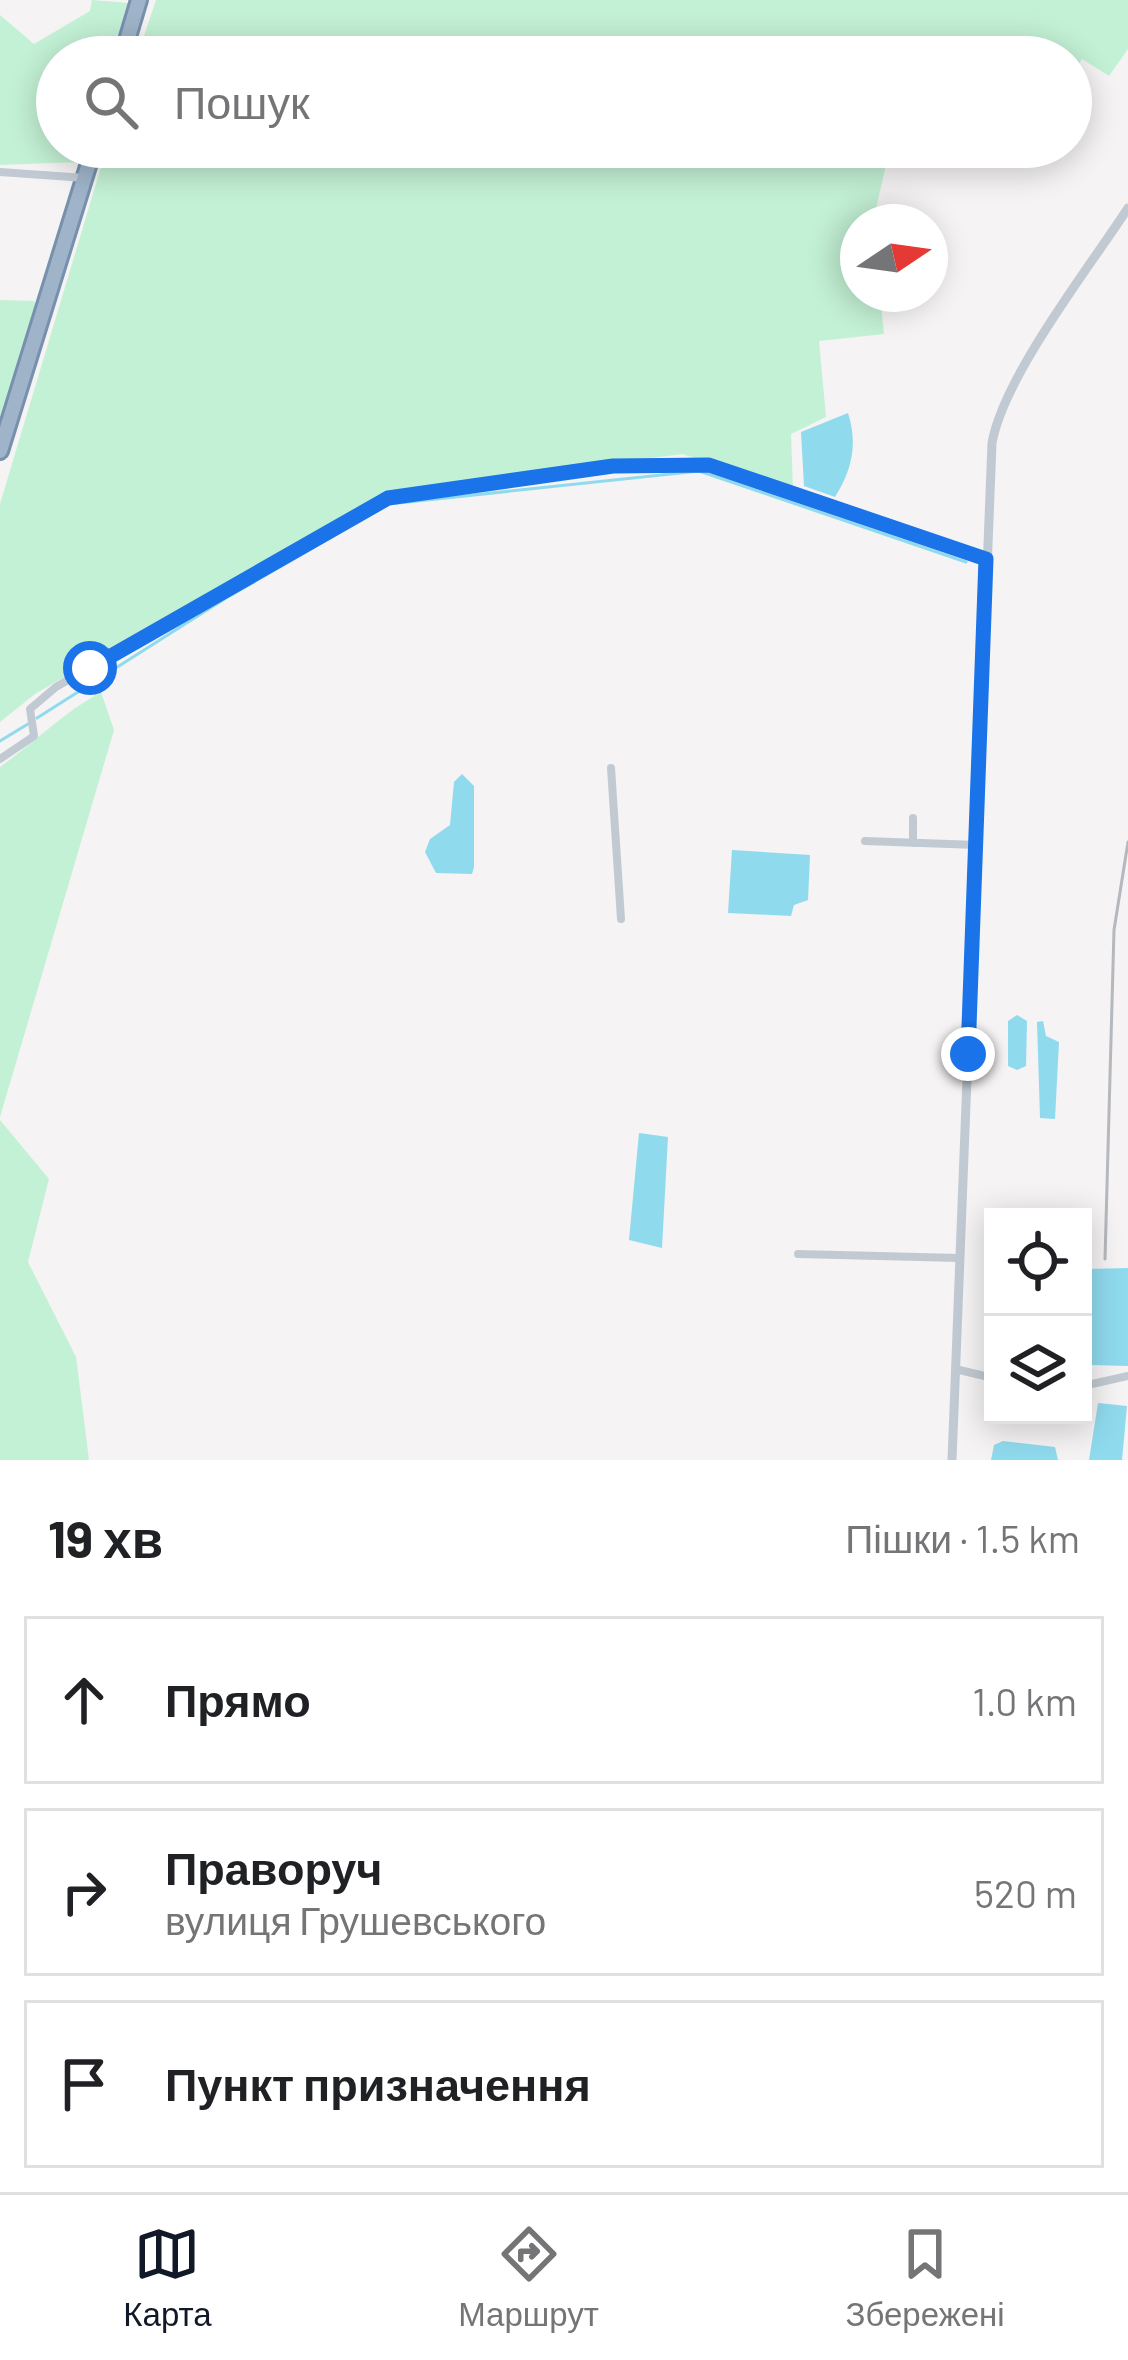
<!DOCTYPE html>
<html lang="uk">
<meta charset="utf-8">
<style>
:root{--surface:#fff;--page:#f6f6f6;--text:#202124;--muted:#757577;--line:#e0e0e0;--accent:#111827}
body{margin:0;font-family:Barlow,sans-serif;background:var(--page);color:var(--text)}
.controls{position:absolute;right:36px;bottom:36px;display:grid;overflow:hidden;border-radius:0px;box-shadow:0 6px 30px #0003}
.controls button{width:108px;height:108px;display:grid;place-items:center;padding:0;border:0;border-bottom:3px solid var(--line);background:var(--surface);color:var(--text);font:60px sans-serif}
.compass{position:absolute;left:840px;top:204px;width:108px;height:108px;border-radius:50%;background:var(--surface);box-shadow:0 6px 30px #0003;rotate:77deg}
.stop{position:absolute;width:36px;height:36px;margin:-27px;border:9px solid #1a73e8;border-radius:50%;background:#fff}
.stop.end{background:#1a73e8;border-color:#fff;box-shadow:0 3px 12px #0008}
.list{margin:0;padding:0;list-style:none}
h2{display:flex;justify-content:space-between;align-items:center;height:156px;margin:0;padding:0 48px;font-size:51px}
h2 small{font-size:39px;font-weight:400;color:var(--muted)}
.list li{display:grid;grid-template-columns:78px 1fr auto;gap:36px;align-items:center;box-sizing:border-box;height:168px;margin:0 24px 24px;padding:0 24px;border:3px solid var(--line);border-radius:0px}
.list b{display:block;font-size:45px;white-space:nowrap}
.list p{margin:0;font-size:39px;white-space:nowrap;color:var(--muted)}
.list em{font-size:39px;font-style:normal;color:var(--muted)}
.icon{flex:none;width:66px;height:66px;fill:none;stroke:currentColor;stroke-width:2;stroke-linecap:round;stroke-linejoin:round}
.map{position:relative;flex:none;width:1128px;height:1460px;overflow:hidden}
.search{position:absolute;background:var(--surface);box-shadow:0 6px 30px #0003;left:36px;right:36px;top:36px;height:132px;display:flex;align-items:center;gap:30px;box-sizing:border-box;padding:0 42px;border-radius:66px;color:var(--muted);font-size:45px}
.sheet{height:732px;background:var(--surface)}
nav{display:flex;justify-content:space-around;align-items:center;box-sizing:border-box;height:168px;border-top:3px solid var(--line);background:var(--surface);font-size:33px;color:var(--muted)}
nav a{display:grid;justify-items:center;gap:6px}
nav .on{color:var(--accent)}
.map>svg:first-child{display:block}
.green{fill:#c3f1d5}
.water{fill:#90daee}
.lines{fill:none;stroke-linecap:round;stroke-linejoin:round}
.stream{stroke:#90daee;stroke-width:3}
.trunk-casing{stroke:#7690ad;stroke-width:20}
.minor{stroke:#c1cad2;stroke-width:8}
.tertiary{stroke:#c1cad2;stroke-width:9}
.trunk{stroke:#9fb4c9;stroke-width:14}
.rail{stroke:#b5b8bd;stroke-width:3}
.route{stroke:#1a73e8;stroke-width:15}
</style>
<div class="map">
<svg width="1128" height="1460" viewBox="0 0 1128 1460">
<rect width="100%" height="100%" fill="#f5f3f3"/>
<path class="green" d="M92 0 128 3 112 57H57V147H85L80 162 0 165V15L34 44 90 11Z
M156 0H1128V49L1109 76 1082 59 1071 77V57H137Z
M107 147H890L873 222H858V294H880L884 334 819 341 826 417 791 434 793 489 682 454 378 495 35 694 0 722V504Z
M0 300 34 301 37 306 0 428Z
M101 692 114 730 0 1117V767C35 742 63 713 101 692Z
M0 1120 49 1179 28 1262 76 1357 89 1460H0Z"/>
<path class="water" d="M848 413C858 444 852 470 835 497L804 486 801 432Z
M462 774 474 786V867L472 874 436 873 425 852 430 839 450 825 454 782Z
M732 850 810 855 808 900 794 905 791 916 728 913Z
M1017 1015 1027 1021 1026 1066 1017 1070 1008 1066V1021Z
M1043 1021 1046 1036 1059 1042 1055 1119 1040 1118 1037 1022Z
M639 1133 668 1137 662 1248 629 1240Z
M1128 1268V1366L1091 1365 1085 1335 1086 1269Z
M1098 1403 1127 1406 1122 1460H1089Z
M1003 1441 1055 1447 1058 1460H991L994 1445Z"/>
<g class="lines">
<path class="stream" d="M37 718 226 598 389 504 699 471 966 562
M0 741 28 724"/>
<defs>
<path id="trunk" d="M122 57 139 0
M0 451 94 147"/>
</defs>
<use href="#trunk" class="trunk-casing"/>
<path class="minor" d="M0 172 85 178
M0 759 34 736 30 709 56 687 379 501 604 468 709 465 986 559
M611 768 621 919
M913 818V843
M865 841 977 845
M798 1254 959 1258
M955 1369 993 1378
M1083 1386 1128 1376"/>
<path class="tertiary" d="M952 1460 992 443C1004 376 1089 268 1128 208"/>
<use href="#trunk" class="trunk"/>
<path class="rail" d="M1105 1259 1114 930 1128 842"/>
</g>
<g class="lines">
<path class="route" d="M90 668 388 498 613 466 709 465 986 559 968 1054"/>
</g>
</svg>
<div class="controls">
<button><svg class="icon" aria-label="locate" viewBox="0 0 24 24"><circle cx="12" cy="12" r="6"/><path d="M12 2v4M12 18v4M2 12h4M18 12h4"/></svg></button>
<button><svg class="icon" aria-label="layers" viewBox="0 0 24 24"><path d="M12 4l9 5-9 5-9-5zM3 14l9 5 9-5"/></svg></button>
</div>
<svg class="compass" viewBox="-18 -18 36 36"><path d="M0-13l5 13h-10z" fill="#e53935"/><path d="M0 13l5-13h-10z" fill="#757577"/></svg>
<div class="stop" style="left:90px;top:668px"></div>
<div class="stop end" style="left:968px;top:1054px"></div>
<div class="search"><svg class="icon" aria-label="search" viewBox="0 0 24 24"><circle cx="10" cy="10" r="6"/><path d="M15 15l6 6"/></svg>Пошук</div>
</div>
<section class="sheet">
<h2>19 хв<small>Пішки · 1.5 km</small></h2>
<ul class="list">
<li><svg class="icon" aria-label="ahead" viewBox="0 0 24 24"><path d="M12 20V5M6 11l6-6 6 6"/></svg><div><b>Прямо</b></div><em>1.0 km</em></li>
<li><svg class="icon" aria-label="right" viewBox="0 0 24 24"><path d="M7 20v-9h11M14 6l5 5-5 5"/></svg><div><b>Праворуч</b><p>вулиця Грушевського</p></div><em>520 m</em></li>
<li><svg class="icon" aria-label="arrive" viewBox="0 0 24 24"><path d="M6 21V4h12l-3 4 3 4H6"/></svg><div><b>Пункт призначення</b></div></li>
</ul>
</section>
<nav>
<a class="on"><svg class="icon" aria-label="map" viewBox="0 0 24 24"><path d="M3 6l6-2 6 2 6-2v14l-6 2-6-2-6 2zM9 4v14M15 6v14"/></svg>Карта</a>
<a><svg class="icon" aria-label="directions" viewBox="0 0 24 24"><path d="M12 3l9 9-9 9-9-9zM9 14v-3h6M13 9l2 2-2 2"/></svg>Маршрут</a>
<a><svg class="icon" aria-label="saved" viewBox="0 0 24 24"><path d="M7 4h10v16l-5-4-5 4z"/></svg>Збережені</a>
</nav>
